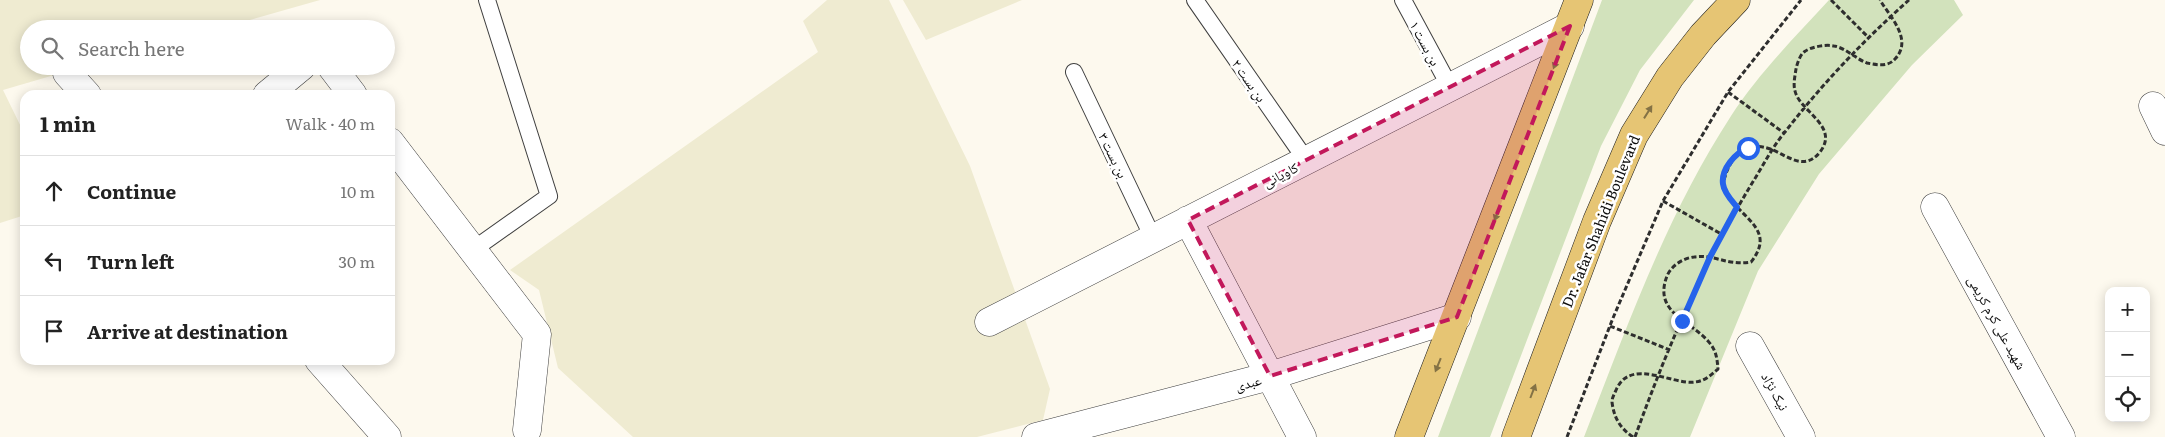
<!DOCTYPE html>
<meta charset="utf-8">
<style>
:root{--surface:#fff;--page:#f2f2f2;--text:#222;--muted:#767676;--line:#e0e0e0}
body{margin:0;font-family:Literata,"Noto Naskh Arabic",serif;background:var(--page);color:var(--text)}
.controls{position:absolute;right:15px;bottom:15px;display:grid;overflow:hidden;border-radius:10px;box-shadow:0 2px 12px #0003}
.controls button{width:45px;height:45px;display:grid;place-items:center;padding:0;border:0;border-bottom:1px solid var(--line);background:var(--surface);color:var(--text);font:25px sans-serif}
.stop{position:absolute;width:15px;height:15px;margin:-11px;border:4px solid #2563eb;border-radius:50%;background:#fff}
.stop.end{background:#2563eb;border-color:#fff;box-shadow:0 1px 5px #0008}
.list{margin:0;padding:0;list-style:none}
h2{display:flex;justify-content:space-between;align-items:center;height:65px;margin:0;padding:0 20px;font-size:21px}
h2 small{font-size:16px;font-weight:400;color:var(--muted)}
.list li{display:grid;grid-template-columns:32px 1fr auto;gap:15px;align-items:center;box-sizing:border-box;height:70px;padding:0 20px;border-top:1px solid var(--line)}
.list b{display:block;font-size:19px;white-space:nowrap}
.list em{font-size:16px;font-style:normal;color:var(--muted)}
.icon{flex:none;width:28px;height:28px;fill:none;stroke:currentColor;stroke-width:2;stroke-linecap:round;stroke-linejoin:round}
.map{position:relative;flex:none;width:2165px;height:437px;overflow:hidden}
.search{position:absolute;background:var(--surface);box-shadow:0 2px 12px #0003;left:20px;top:20px;width:375px;height:55px;display:flex;align-items:center;gap:12px;box-sizing:border-box;padding:0 18px;border-radius:28px;color:var(--muted);font-size:19px}
.panel{position:absolute;background:var(--surface);box-shadow:0 2px 12px #0003;left:20px;top:90px;width:375px;height:275px;border-radius:15px}
.map>svg:first-child{display:block}
.farmland{fill:#efebd1}
.green{fill:#d2e2bc}
.lines{fill:none;stroke-linecap:round;stroke-linejoin:round}
.lane-casing{stroke:#3f3f3f;stroke-width:18}
.street-casing{stroke:#3f3f3f;stroke-width:29}
.primary-casing{stroke:#1d1d1d;stroke-width:29}
.path{stroke:#2e2e2e;stroke-width:3;stroke-dasharray:5 2.5;stroke-linecap:butt}
.lane{stroke:#fff;stroke-width:16}
.street{stroke:#fff;stroke-width:28}
.primary{stroke:#e6c574;stroke-width:28}
.oneway{fill:#847245}
.route{stroke:#2563eb;stroke-width:6}
.marked{fill:#c2185b;fill-opacity:0.2;stroke:#c2185b;stroke-width:4;stroke-dasharray:10 6;stroke-linejoin:round}
.labels{text-anchor:middle;dominant-baseline:central;stroke-width:5;stroke-linejoin:round;paint-order:stroke}
.street-label{font-size:14px;fill:#0c0c0c;stroke:#fff}
</style>
<div class="map">
<svg width="2165" height="437" viewBox="0 0 2165 437">
<rect width="100%" height="100%" fill="#fdf9ee"/>
<path class="farmland" d="M0 0H320L218 29H29V66H85L3 90 25 135V215L0 223Z
M827 0H889L970 166 1050 389 1043 420 977 437H633L558 368 539 290 510 270 818 52 803 21Z
M903 0H1022L926 40Z"/>
<path class="green" d="M1602 0H1694L1640 70 1601 146 1490 437H1438Z
M1829 0H1954L1963 15 1912 65 1819 174 1758 271 1690 437H1584C1627 327 1666 216 1731 116 1758 74 1795 37 1829 0Z"/>
<g class="lines">
<defs>
<path id="lane" d="M1195 0 1306 160
M1403 0 1450 87
M1074 72 1153 238
M474 249 549 196 487 0"/>
<path id="street" d="M331 66 353 95
M67 73 87 95
M267 95 302 66
M2153 106 2165 131
M390 142 537 334 527 430
M1935 207 2061 437
M1188 220 1302 437
M989 322 1570 26
M1750 346 1801 437
M319 360 387 437
M1036 437 1270 376 1457 317"/>
<path id="primary" d="M1409 437 1579 0
M1516 437 1597 221 1634 135 1670 77 1703 35 1736 0"/>
</defs>
<use href="#lane" class="lane-casing"/>
<use href="#street" class="street-casing"/>
<use href="#primary" class="primary-casing"/>
<path class="path" d="M1831 0 1868 37
M1728 92 1784 133
M1663 201 1723 235
M1610 326 1670 350
M1567 437 1613 318 1663 201 1728 92 1801 0
M1633 437C1620 428 1614 418 1612 402 1612 397 1615 393 1617 388 1632 358 1672 385 1695 382 1705 381 1711 375 1718 369 1717 357 1716 350 1708 341 1689 320 1653 312 1667 276 1671 266 1683 258 1694 257 1715 254 1727 266 1751 262 1775 232 1746 220 1729 198 1726 194 1724 189 1723 184 1729 158 1744 138 1773 150 1789 157 1805 171 1820 152 1840 126 1800 112 1795 91 1793 84 1795 76 1796 69 1797 64 1800 55 1804 52 1810 47 1826 44 1834 46 1846 48 1856 59 1867 63 1877 65 1888 67 1895 59 1913 40 1891 18 1880 0
M1635 437C1667 348 1705 260 1754 180 1764 164 1773 146 1785 132 1822 84 1864 40 1909 0"/>
<use href="#lane" class="lane"/>
<use href="#street" class="street"/>
<use href="#primary" class="primary"/>
</g>
<defs><path id="oneway-solid" d="M-6-.8H1V-3.2L6.5 0L1 3.2V.8H-6Z" transform="scale(1.25)"/></defs>
<g class="oneway">
<use href="#oneway-solid" transform="translate(1556 62) rotate(111)"/>
<use href="#oneway-solid" transform="translate(1648 112) rotate(-58)"/>
<use href="#oneway-solid" transform="translate(1497 214) rotate(111)"/>
<use href="#oneway-solid" transform="translate(1438 365) rotate(112)"/>
<use href="#oneway-solid" transform="translate(1533 391) rotate(-69)"/>
</g>
<g class="lines">
<path class="route" d="M1682 321 1710 257 1737 207C1732 201 1724 193 1723 184 1721 169 1735 153 1748 148"/>
</g>
<path class="marked" d="M1570 26 1457 317 1270 376 1188 220Z"/>
<g class="labels">
<g class="street-label">
<text transform="translate(1426 43) rotate(62)">بن بست ۱</text>
<text transform="translate(1250 80) rotate(55)">بن بست ۲</text>
<text transform="translate(1114 155) rotate(64)">بن بست ۳</text>
<text transform="translate(1280 174) rotate(-27)">کاویانی</text>
<text transform="translate(1600 221) rotate(-68)">Dr. Jafar Shahidi Boulevard</text>
<text transform="translate(1998 322) rotate(61)">شهید علی کرم کریمی</text>
<text transform="translate(1248 382) rotate(-15)">عبدی</text>
<text transform="translate(1776 391) rotate(61)">نیک نژاد</text>
</g>
</g>
</svg>
<div class="controls">
<button>+</button>
<button>−</button>
<button><svg class="icon" aria-label="locate" viewBox="0 0 24 24"><circle cx="12" cy="12" r="6"/><path d="M12 2v4M12 18v4M2 12h4M18 12h4"/></svg></button>
</div>
<div class="stop" style="left:1748px;top:148px"></div>
<div class="stop end" style="left:1682px;top:321px"></div>
<div class="search"><svg class="icon" aria-label="search" viewBox="0 0 24 24"><circle cx="10" cy="10" r="6"/><path d="M15 15l6 6"/></svg>Search here</div>
<section class="panel">
<h2>1 min<small>Walk · 40 m</small></h2>
<ul class="list">
<li><svg class="icon" aria-label="ahead" viewBox="0 0 24 24"><path d="M12 20V5M6 11l6-6 6 6"/></svg><div><b>Continue</b></div><em>10 m</em></li>
<li><svg class="icon" aria-label="left" viewBox="0 0 24 24"><path d="M17 20v-9H6M10 6l-5 5 5 5"/></svg><div><b>Turn left</b></div><em>30 m</em></li>
<li><svg class="icon" aria-label="arrive" viewBox="0 0 24 24"><path d="M6 21V4h12l-3 4 3 4H6"/></svg><div><b>Arrive at destination</b></div></li>
</ul>
</section>
</div>
